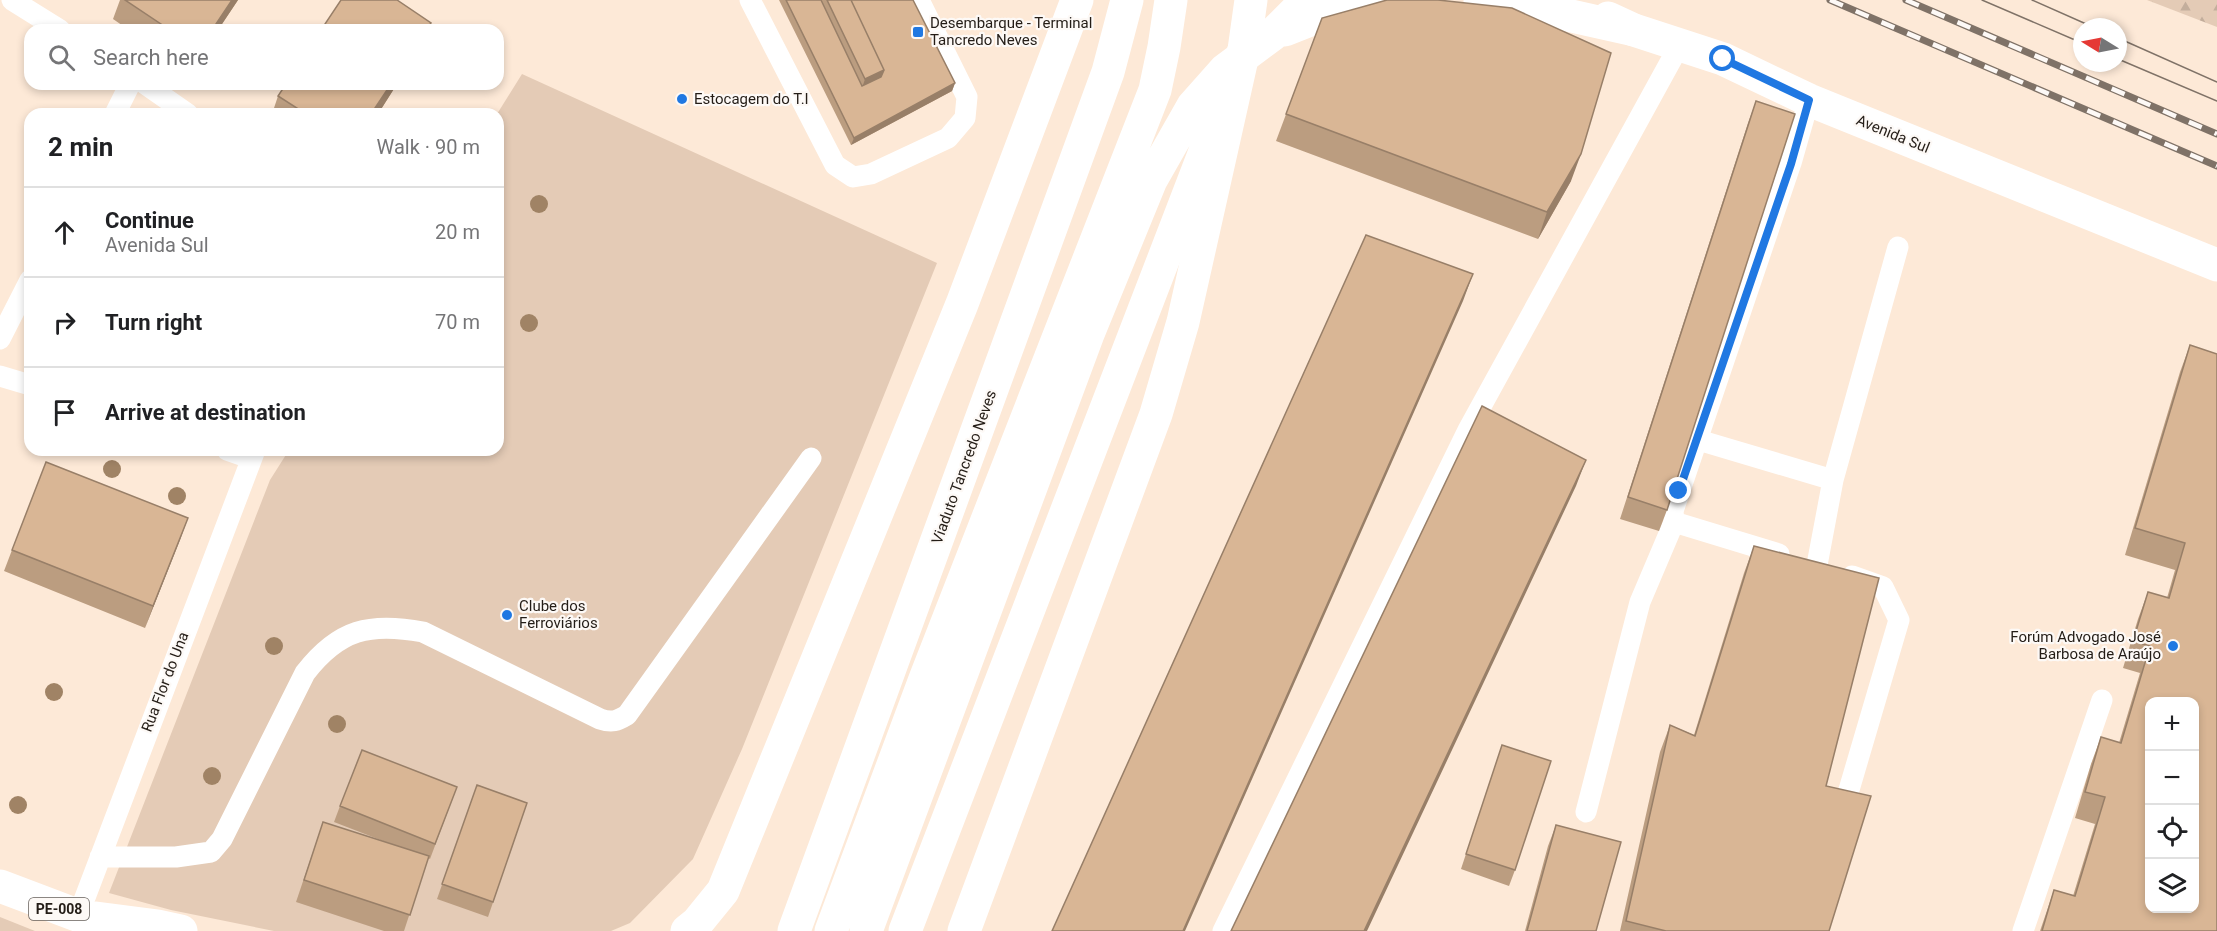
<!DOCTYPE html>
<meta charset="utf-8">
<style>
:root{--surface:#fff;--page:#f2f2f2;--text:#202124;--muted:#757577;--line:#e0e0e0}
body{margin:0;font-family:Roboto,sans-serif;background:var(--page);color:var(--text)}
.controls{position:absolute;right:18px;bottom:18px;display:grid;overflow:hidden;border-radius:12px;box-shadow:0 3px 9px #0003}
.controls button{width:54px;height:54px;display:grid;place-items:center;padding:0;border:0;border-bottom:2px solid var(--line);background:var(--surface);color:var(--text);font:30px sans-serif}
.compass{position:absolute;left:2073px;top:18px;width:54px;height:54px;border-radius:50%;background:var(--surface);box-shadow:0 3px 9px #0003;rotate:280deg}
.stop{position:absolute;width:18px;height:18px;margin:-14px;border:4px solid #2078e2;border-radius:50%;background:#fff}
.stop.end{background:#2078e2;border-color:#fff;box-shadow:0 2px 6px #0008}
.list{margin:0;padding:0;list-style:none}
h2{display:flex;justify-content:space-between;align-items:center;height:78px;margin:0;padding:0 24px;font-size:26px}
h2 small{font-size:20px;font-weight:400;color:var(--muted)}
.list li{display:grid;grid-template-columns:39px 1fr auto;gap:18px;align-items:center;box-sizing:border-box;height:90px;padding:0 24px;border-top:2px solid var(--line)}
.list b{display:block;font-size:22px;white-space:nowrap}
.list p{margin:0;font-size:20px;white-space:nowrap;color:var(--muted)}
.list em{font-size:20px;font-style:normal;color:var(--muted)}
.icon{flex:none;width:33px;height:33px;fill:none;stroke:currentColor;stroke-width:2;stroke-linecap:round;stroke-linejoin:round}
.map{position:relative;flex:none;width:2217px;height:931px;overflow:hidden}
.search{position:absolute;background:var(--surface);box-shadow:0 3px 9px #0003;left:24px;top:24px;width:480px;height:66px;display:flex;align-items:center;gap:15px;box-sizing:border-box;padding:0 21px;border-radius:18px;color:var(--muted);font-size:22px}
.panel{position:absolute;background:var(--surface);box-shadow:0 3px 9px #0003;left:24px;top:108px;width:480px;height:348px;border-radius:18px}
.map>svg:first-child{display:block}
.green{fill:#e4cbb6}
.forest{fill:url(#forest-firs)}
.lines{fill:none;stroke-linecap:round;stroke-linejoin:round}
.service{stroke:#fff;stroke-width:21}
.tertiary{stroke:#fff;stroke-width:33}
.primary{stroke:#fff;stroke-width:33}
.trunk{stroke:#fff;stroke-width:33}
.tram{stroke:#7f7267;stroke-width:1.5}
.rail-casing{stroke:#7f7267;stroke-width:7}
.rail{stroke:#fdf9f6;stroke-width:4.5;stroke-dasharray:14;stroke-linecap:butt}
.tree{fill:#a08365}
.wall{fill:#bb9d80}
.shaded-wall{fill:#987f68}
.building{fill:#d9b695;stroke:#987f68;stroke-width:1.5;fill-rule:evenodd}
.route{stroke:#2078e2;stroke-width:8}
.poi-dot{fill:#2078e2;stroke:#fdf9f6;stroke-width:2}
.labels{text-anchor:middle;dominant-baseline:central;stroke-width:4.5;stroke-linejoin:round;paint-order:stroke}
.shield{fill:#fdf9f6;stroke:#655f5a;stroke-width:1.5}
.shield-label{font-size:14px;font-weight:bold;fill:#241d17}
.poi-label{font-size:15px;fill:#241d17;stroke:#fdf9f6;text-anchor:start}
.street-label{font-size:15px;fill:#241d17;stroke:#fdf9f6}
</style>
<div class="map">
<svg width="2217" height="931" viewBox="0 0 2217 931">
<defs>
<pattern id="forest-firs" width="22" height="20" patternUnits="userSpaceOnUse" patternTransform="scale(1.5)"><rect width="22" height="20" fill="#e4cbb6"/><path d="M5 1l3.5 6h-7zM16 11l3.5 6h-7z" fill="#c3ae9c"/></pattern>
</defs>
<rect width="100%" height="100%" fill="#fde9d7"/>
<path class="green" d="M522 74 937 263 742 749 693 859 630 923 611 931H274L171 910 109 893 270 480 289 450H498L497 114Z
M0 917 35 931H0Z"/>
<path class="forest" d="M2147 0H2217V27Z"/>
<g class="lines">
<path class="service" d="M12 0 60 30
M750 0 835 165 853 177 871 174 948 138 965 118 967 97 919 0
M145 84 188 114
M115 114 130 84
M0 339 30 280
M0 376 30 385
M1695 439 1833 480 1817 565
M227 450 250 458
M1833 480 1898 247
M1779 554 1674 522 1673 511 1791 163 1809 100
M1586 812 1640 602 1674 522
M1841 817 1899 620 1883 587 1852 576
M100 857H176L211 852 222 839 305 673C339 629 370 622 423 632L600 719C612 723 617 721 627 715L811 458
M78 916 255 450
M1223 931 1468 430 1679 46
M2023 931 2102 700"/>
<path class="tertiary" d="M1608 18 1634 30 1723 59 1809 100 2217 265"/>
<path class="primary" d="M1480 0 1531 7 1634 30
M1285 30 1328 13 1382 0
M794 931 1108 72 1127 0
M831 931 925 679 1155 90 1164 47 1171 0
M866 931 1088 334 1151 180 1193 106 1225 70 1272 35 1307 0
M905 931 1244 50 1251 0"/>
<path class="trunk" d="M0 886 119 931
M96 918 158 926 181 931
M687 931 697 923 723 891 962 304 1077 0
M964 931 1156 414 1183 322 1244 50"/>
<path class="tram" d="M1982 0 2082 43
M2032 0 2093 27
M2118 38 2217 82
M2118 59 2217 101"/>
<defs>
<path id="rail" d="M1830 0 2217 166
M1906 0 2217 134"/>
</defs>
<use href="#rail" class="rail-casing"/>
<use href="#rail" class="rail"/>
</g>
<g class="tree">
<circle cx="539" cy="204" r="9"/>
<circle cx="529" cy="323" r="9"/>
<circle cx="112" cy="469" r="9"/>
<circle cx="177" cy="496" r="9"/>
<circle cx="274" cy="646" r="9"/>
<circle cx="54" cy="692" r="9"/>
<circle cx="337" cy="724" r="9"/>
<circle cx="212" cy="776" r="9"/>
<circle cx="18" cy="805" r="9"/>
</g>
<path class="wall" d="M120 0H238L218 30H129L113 19Z
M779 0H913L955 83 952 91 851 145Z
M1322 18 1571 181 1538 239 1276 141Z
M286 84H397L378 114H272L278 96Z
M1756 101 1667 510 1659 531 1620 519 1748 123Z
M2190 345 2217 931H2040L2054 890 2073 896 2095 824 2075 818 2091 764 2101 737 2119 743 2140 673 2123 668 2138 619 2148 592 2167 598 2175 570 2125 555 2180 372Z
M188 518 145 628 4 571 12 550Z
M1754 546 1826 786 1829 931H1620L1660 752 1670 725 1694 735 1744 573Z
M1502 745 1515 870 1509 886 1461 869Z
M477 785 527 803 488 917 437 899Z
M457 787 430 859 428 858 404 931H384L296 902 323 822 396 846 334 822 340 806Z
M1556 825 1596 931H1525L1548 846Z"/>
<path class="shaded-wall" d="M232 0H238L218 30H212Z
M884 70 879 85 860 94 865 79Z
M955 83 952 91 851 145 854 138Z
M391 84H397L378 114H371Z
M1581 154 1571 181 1538 239 1547 212Z
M1473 274 1463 301 1185 931H1183Z
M1586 460 1576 486 1367 931H1364Z
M188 518 180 540 145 628 153 606Z"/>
<path class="building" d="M125 0H232L212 30H170Z
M341 0H397L431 23 426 30H321Z
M786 0H821L862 86 881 77 884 70 851 0H913L955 83 854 138Z
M827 0H851L884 70 865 79Z
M1387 0H1438L1512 8 1611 53 1581 154 1547 212 1286 114 1322 18Z
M286 84H391L371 114H306L278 96Z
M1756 101 1795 114 1667 510 1628 497Z
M1366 235 1473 274 1183 931H1052Z
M2190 345 2217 354V931H2042L2054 890 2075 896 2105 797 2085 792 2101 737 2121 743 2150 646 2133 641 2148 592 2169 598 2185 543 2135 528ZM2150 702H2194V909H2150Z
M1482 406 1586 460 1364 931H1231Z
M46 462 188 518 153 606 12 550Z
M1754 546 1879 578 1826 786 1871 796 1829 931H1666L1626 921 1670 725 1695 736Z
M1502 745 1551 761 1515 870 1466 854Z
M362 750 457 787 435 844 340 806Z
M477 785 527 803 493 902 442 884Z
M323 822 429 856 410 915 304 880Z
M1556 825 1621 842 1596 931H1527Z"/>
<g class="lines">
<path class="route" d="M1679 491 1791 164 1809 100 1723 59"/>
</g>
<g class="poi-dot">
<rect x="912" y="26" width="12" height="12" rx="3"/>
<circle cx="682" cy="99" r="6"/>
<circle cx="507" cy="615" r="6"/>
<circle cx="2173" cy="646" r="6"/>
</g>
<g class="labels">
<rect class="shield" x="29" y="898" width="60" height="22" rx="4.5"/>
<g class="shield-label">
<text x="59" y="909">PE-008</text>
</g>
<g class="poi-label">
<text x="930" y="23">Desembarque - Terminal<tspan x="930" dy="17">Tancredo Neves</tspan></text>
<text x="694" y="99">Estocagem do T.I</text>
<text x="519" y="606">Clube dos<tspan x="519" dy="17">Ferroviários</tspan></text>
<text x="2161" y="637" text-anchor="end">Forúm Advogado José<tspan x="2161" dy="17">Barbosa de Araújo</tspan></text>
</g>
<g class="street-label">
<text transform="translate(1893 134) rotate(22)">Avenida Sul</text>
<text transform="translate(964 467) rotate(-70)">Viaduto Tancredo Neves</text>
<text transform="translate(165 682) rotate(-69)">Rua Flor do Una</text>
</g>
</g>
</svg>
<div class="controls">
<button>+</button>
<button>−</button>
<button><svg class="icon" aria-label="locate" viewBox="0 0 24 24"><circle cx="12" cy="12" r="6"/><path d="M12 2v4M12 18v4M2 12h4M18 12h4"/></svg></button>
<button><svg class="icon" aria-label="layers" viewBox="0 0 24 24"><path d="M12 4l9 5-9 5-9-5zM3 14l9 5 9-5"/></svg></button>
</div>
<svg class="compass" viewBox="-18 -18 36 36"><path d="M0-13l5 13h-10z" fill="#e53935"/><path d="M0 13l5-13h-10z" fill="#757577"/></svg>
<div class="stop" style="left:1723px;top:59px"></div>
<div class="stop end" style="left:1679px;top:491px"></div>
<div class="search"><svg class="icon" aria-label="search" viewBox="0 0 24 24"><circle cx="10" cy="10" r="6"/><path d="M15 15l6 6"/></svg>Search here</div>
<section class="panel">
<h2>2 min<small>Walk · 90 m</small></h2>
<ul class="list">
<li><svg class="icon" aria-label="ahead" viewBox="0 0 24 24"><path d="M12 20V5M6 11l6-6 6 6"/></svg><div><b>Continue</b><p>Avenida Sul</p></div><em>20 m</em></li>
<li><svg class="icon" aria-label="right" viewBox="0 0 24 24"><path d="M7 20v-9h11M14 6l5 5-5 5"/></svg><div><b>Turn right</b></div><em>70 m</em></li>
<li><svg class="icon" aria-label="arrive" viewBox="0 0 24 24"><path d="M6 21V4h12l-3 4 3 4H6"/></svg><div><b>Arrive at destination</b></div></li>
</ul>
</section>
</div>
